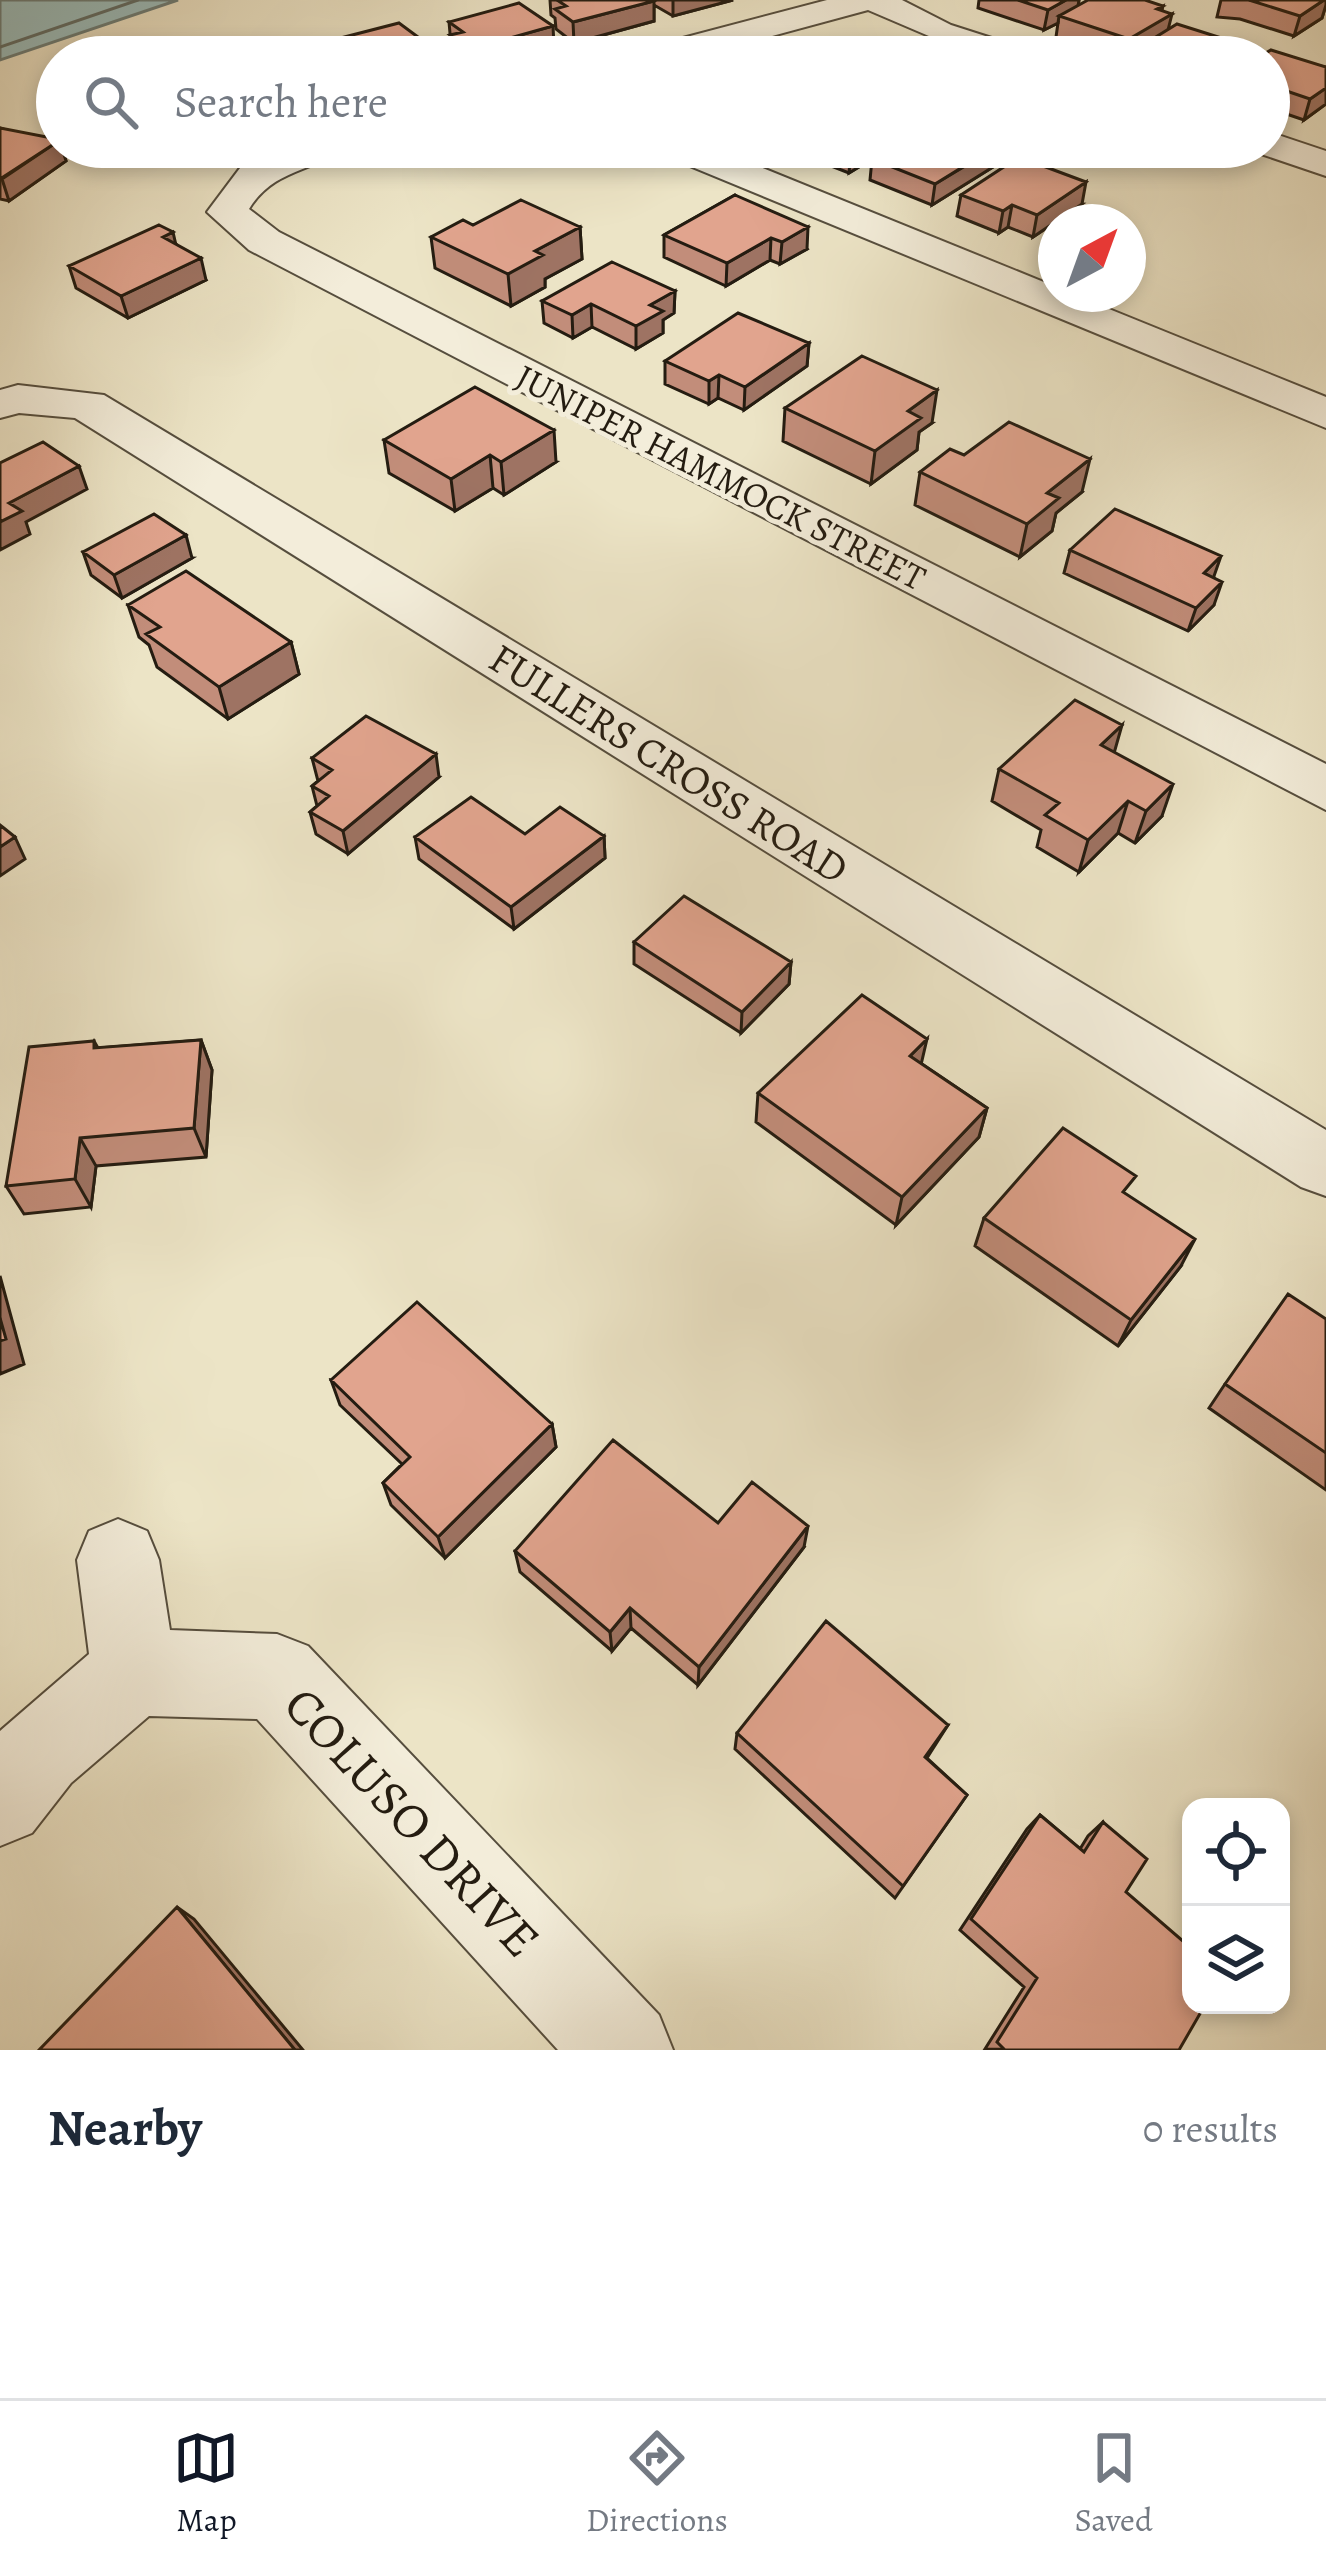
<!DOCTYPE html>
<style>
:root{--surface:#fff;--page:#f2f2f3;--text:#1f2937;--muted:#747a83;--line:#e0e1e3;--accent:#111827}
body{margin:0;font-family:Alegreya,serif;background:var(--page);color:var(--text)}
.controls{position:absolute;right:36px;bottom:36px;display:grid;overflow:hidden;border-radius:24px;box-shadow:0 6px 18px #0003}
.controls button{width:108px;height:108px;display:grid;place-items:center;padding:0;border:0;border-bottom:3px solid var(--line);background:var(--surface);color:var(--text);font:60px sans-serif}
.compass{position:absolute;left:1038px;top:204px;width:108px;height:108px;border-radius:50%;background:var(--surface);box-shadow:0 6px 18px #0003;rotate:41deg}
.list{margin:0;padding:0;list-style:none}
h2{display:flex;justify-content:space-between;align-items:center;height:156px;margin:0;padding:0 48px;font-size:51px}
h2 small{font-size:39px;font-weight:400;color:var(--muted)}
.icon{flex:none;width:66px;height:66px;fill:none;stroke:currentColor;stroke-width:2;stroke-linecap:round;stroke-linejoin:round}
.map{position:relative;flex:none;width:1326px;height:2050px;overflow:hidden}
.search{position:absolute;background:var(--surface);box-shadow:0 6px 18px #0003;left:36px;right:36px;top:36px;height:132px;display:flex;align-items:center;gap:30px;box-sizing:border-box;padding:0 42px;border-radius:66px;color:var(--muted);font-size:45px}
.sheet{height:348px;background:var(--surface)}
nav{display:flex;justify-content:space-around;align-items:center;box-sizing:border-box;height:168px;border-top:3px solid var(--line);background:var(--surface);font-size:33px;color:var(--muted)}
nav a{display:grid;justify-items:center;gap:6px}
nav .on{color:var(--accent)}
.map>svg:first-child{display:block}
.water{fill:#9abdbc;stroke:#6b7d78;stroke-width:3}
.lines{fill:none;stroke-linecap:round;stroke-linejoin:round}
.shore{stroke:#5f6c66;stroke-width:3}
.minor-casing{stroke:#564e3e;stroke-width:4}
.minor{fill:#f3edda;fill-rule:evenodd}
.wall{fill:#c28d7a;stroke:#241c11;stroke-width:3}
.shaded-wall{fill:#9e7363;stroke:#241c11;stroke-width:3}
.building{fill:#e1a48e;stroke:#241c11;stroke-width:3}
.labels{text-anchor:middle;dominant-baseline:central;stroke-width:10;stroke-linejoin:round;paint-order:stroke}
.far-street-label{font-size:36px;fill:#241c11;stroke:#f3edda}
.street-label{font-size:42px;fill:#241c11;stroke:#f3edda}
.near-street-label{font-size:51px;fill:#241c11;stroke:#f3edda}
</style>
<div class="map">
<svg width="1326" height="2050" viewBox="0 0 1326 2050">
<rect width="100%" height="100%" fill="#ece4c6"/>
<filter id="stains"><feTurbulence type="fractalNoise" baseFrequency=".00167" numOctaves="4"/><feColorMatrix values="0 0 0 0 .2 0 0 0 0 .09 0 0 0 0 .02 0 0 0 .5 -.17"/></filter>
<radialGradient id="worn" r=".72"><stop offset=".6" stop-color="#630" stop-opacity="0"/><stop offset="1" stop-color="#630" stop-opacity=".3"/></radialGradient>
<path class="water" d="M0 0H178L0 60Z"/>
<g class="lines">
<path class="shore" d="M0 47 138 0"/>
<defs>
<path id="minor" d="M827 0H902L951 25 1026 49 1031 57H978L868 10 695 57H636L641 49Z
M1269 132 1326 151V176L1255 152 1252 147H1269Z
M280 147H339C321 172 275 166 249 209L279 232 1326 764V810L249 250 207 212 240 168Z
M658 147H711L1056 287V294H1072L1326 397V428L663 155Z
M18 385 104 395 1326 1130V1196L1301 1187 75 418 19 413 0 418V390Z
M118 1519 147 1531 159 1560 170 1630 277 1634 308 1646 659 2015 673 2050H558L257 1719 149 1716 71 1783 32 1833 0 1846V1731L89 1654 77 1560 89 1531Z"/>
</defs>
<use href="#minor" class="minor-casing"/>
<use href="#minor" class="minor"/>
</g>
<path class="wall" d="M550 0H733L673 16 654 5V21L574 43 556 29 555 18 551 15Z
M979 0H1079L1078 6 1162 10 1168 29 1248 57H1143L1145 47 1130 57H1116L1056 37 1058 23 1044 30 978 8Z
M1221 0H1326V5L1322 18 1294 36 1240 19 1217 17Z
M449 22 554 46 517 57H454L452 56Z
M325 42 445 57H327Z
M1269 57 1326 67V104L1304 120 1269 108Z
M0 128 57 147H62L66 161 9 201 0 199Z
M114 147H149L131 155Z
M783 147H886L885 151 993 167 932 205 870 180 872 159 849 173Z
M735 195 807 249 780 264 770 260 726 286 664 257V235Z
M961 195 1082 204 1033 237 1008 227 999 233 957 216Z
M473 225 580 227 582 259 545 279V287L511 306 435 268 431 237Z
M176 244 206 280 128 318 76 288 69 266Z
M675 291 674 313 663 320V333L636 349 592 327 573 338 544 323 542 301Z
M809 343 807 366 744 410 718 398 709 404 665 384V361Z
M785 408 932 423 919 432 917 450 871 484 783 441Z
M384 440 556 462 504 495 493 488 455 511 389 473Z
M964 455 1082 492 1056 513 1052 531 1020 557 915 505 920 472Z
M1070 550 1214 578V605L1188 631 1064 573Z
M83 552 192 558 122 598 91 575Z
M128 605 291 642 299 674 228 719 157 667 149 645 139 637Z
M1114 752 1162 816 1135 843 1118 833 1079 872 1037 847 1041 830 992 801 999 769Z
M312 758 439 777 348 854 316 834 310 812 317 806 312 786 318 781Z
M525 834 604 836 605 858 514 929 419 859 415 837Z
M634 942 791 962 789 984 741 1033 634 964Z
M201 1040 212 1070 206 1157 96 1166 91 1207 24 1214 6 1186 94 1041 98 1048Z
M922 1064 987 1108 979 1137 896 1225 756 1122 758 1093Z
M984 1218 1181 1266 1118 1346 975 1246Z
M1326 1319V1490L1209 1408 1225 1384Z
M331 1380 552 1424 556 1447 445 1558 391 1505 383 1483 402 1464 340 1405Z
M718 1523 804 1547 698 1685 631 1628 612 1651 520 1572 515 1551Z
M948 1725 927 1758 967 1795 895 1898 735 1749 737 1733Z
M1040 1815 1080 1849 1088 1836 1103 1822 1179 2050 985 2049 1024 1987 960 1930 1027 1829Z"/>
<path class="shaded-wall" d="M673 0H733L673 16Z
M1066 0H1079L1077 12 1059 16 1058 23 1044 30 1048 10Z
M1324 0H1326V5L1322 18 1294 36 1300 16Z
M654 1V21L574 43 573 22Z
M1163 6 1159 21 1172 14 1167 34 1146 43 1145 47 1130 57H1125L1129 39 1157 9Z
M553 26 554 46 517 57H471L470 49Z
M1250 47 1248 57H1235Z
M1326 88V104L1304 120 1310 99Z
M57 142V147H62L66 161 9 201 2 179Z
M129 147H149L131 155Z
M858 147H886L885 151 849 173 851 151Z
M997 147 993 167 932 205 935 184Z
M1086 182 1082 204 1033 237 1037 215Z
M1012 205 1008 227 999 233 1003 211Z
M580 227 582 259 545 279V287L511 306 508 274 535 251Z
M808 227 807 249 780 264 782 242Z
M173 232 178 254 163 237Z
M771 238 770 260 726 286 727 263Z
M201 258 206 280 128 318 121 296Z
M675 291 674 313 663 320V333L636 349V326L650 305Z
M591 304 592 327 573 338 572 315Z
M809 343 807 366 744 410 745 387Z
M719 375 718 398 709 404V381Z
M937 390 932 423 919 432 917 450 871 484 875 451 908 411Z
M554 430 556 462 504 495 501 462Z
M490 455 493 488 455 511 451 479Z
M1090 459 1082 492 1056 513 1052 531 1020 557 1027 524 1047 493Z
M79 466 87 489 26 522 30 534 0 550V522L9 503Z
M186 535 192 558 122 598 114 575Z
M1221 556 1213 579 1204 573Z
M1222 582 1214 605 1188 631 1196 608Z
M291 642 299 674 228 719 219 687Z
M1122 725 1113 757 1101 745Z
M436 754 439 777 348 854 343 831Z
M1173 784 1162 816 1135 843 1146 811Z
M1128 801 1118 833 1079 872 1088 840Z
M604 836 605 858 514 929 511 907Z
M15 837 25 859 0 876V847Z
M791 962 789 984 741 1033 742 1012Z
M927 1039 920 1069 910 1056Z
M201 1040 212 1070 206 1157 194 1128Z
M987 1108 979 1137 896 1225 902 1197Z
M80 1138 96 1166 91 1207 75 1179Z
M1195 1239 1181 1266 1118 1346 1131 1320Z
M0 1276 24 1364 0 1374Z
M552 1424 556 1447 445 1558 438 1537Z
M808 1526 804 1547 698 1685 699 1667Z
M630 1608 631 1628 612 1651 610 1632Z
M177 1907 194 1919 303 2050H295Z"/>
<path class="building" d="M557 0H653L654 1 573 22 555 9 566 6Z
M1018 0H1066L1048 10Z
M1088 0H1145L1163 6 1157 9 1172 14 1129 39 1059 16Z
M1249 0H1324L1300 16Z
M519 3 553 26 470 49 450 35 463 32 449 22Z
M399 23 445 57H344L325 42Z
M1177 24 1250 47 1235 57H1189L1146 43Z
M1271 50 1326 67V88L1310 99 1269 85V57H1259Z
M0 128 57 139V142L0 179Z
M892 147H995L935 184 872 159Z
M1019 157 1086 182 1037 215 1012 205 1003 211 961 195Z
M735 195 808 227 782 242 771 238 727 263 664 235Z
M521 200 580 227 535 251 543 255 508 274 431 237 463 220 473 225Z
M159 225 173 232 163 237 201 258 121 296 69 266Z
M612 262 675 291 650 305 663 311 636 326 591 304 572 315 542 301Z
M738 313 809 343 745 387 719 375 709 381 665 361Z
M862 356 937 390 908 411 921 418 875 451 785 408Z
M475 387 554 430 501 462 490 455 451 479 384 440Z
M1009 422 1090 459 1047 493 1059 498 1027 524 920 472 950 449 964 455Z
M43 442 79 466 9 503 22 511 0 522V463Z
M1115 509 1221 556 1204 573 1222 582 1196 608 1070 550Z
M154 514 186 535 114 575 83 552Z
M186 571 291 642 219 687 146 634 160 627 128 605Z
M1075 700 1122 725 1101 745 1173 784 1146 811 1128 801 1088 840 1045 815 1059 803 999 769Z
M366 716 436 754 343 831 310 812 329 796 312 786 332 770 312 758Z
M471 797 525 834 560 807 604 836 511 907 415 837Z
M0 825 15 837 0 847Z
M684 896 791 962 742 1012 634 942Z
M862 995 927 1039 910 1056 987 1108 902 1197 758 1093Z
M201 1040 194 1128 80 1138 75 1179 6 1186 29 1047 94 1041V1048Z
M1063 1128 1136 1176 1123 1192 1195 1239 1131 1320 984 1218Z
M1288 1294 1326 1319V1453L1225 1384Z
M417 1302 552 1424 438 1537 383 1483 410 1457 331 1380Z
M0 1318 6 1339 0 1341Z
M613 1440 718 1523 752 1482 808 1526 699 1667 630 1608 610 1632 515 1551Z
M826 1621 948 1725 925 1757 967 1795 903 1886 737 1733Z
M1040 1815 1084 1852 1103 1822 1147 1859 1126 1892 1191 1948V2005H1205L1179 2050H1005L997 2042 1037 1978 971 1919Z
M177 1907 295 2050H39Z"/>
<g class="labels">
<g class="far-street-label">
<text transform="translate(721 477) rotate(27)">JUNIPER HAMMOCK STREET</text>
</g>
<g class="street-label">
<text transform="translate(669 763) rotate(32)">FULLERS CROSS ROAD</text>
</g>
<g class="near-street-label">
<text transform="translate(412 1822) rotate(47)">COLUSO DRIVE</text>
</g>
</g>
<rect width="100%" height="100%" filter="url(#stains)"/>
<rect width="100%" height="100%" fill="url(#worn)"/>
</svg>
<div class="controls">
<button><svg class="icon" aria-label="locate" viewBox="0 0 24 24"><circle cx="12" cy="12" r="6"/><path d="M12 2v4M12 18v4M2 12h4M18 12h4"/></svg></button>
<button><svg class="icon" aria-label="layers" viewBox="0 0 24 24"><path d="M12 4l9 5-9 5-9-5zM3 14l9 5 9-5"/></svg></button>
</div>
<svg class="compass" viewBox="-18 -18 36 36"><path d="M0-13l5 13h-10z" fill="#e53935"/><path d="M0 13l5-13h-10z" fill="#747a83"/></svg>
<div class="search"><svg class="icon" aria-label="search" viewBox="0 0 24 24"><circle cx="10" cy="10" r="6"/><path d="M15 15l6 6"/></svg>Search here</div>
</div>
<section class="sheet">
<h2>Nearby<small>0 results</small></h2>
<ul class="list">
</ul>
</section>
<nav>
<a class="on"><svg class="icon" aria-label="map" viewBox="0 0 24 24"><path d="M3 6l6-2 6 2 6-2v14l-6 2-6-2-6 2zM9 4v14M15 6v14"/></svg>Map</a>
<a><svg class="icon" aria-label="directions" viewBox="0 0 24 24"><path d="M12 3l9 9-9 9-9-9zM9 14v-3h6M13 9l2 2-2 2"/></svg>Directions</a>
<a><svg class="icon" aria-label="saved" viewBox="0 0 24 24"><path d="M7 4h10v16l-5-4-5 4z"/></svg>Saved</a>
</nav>
